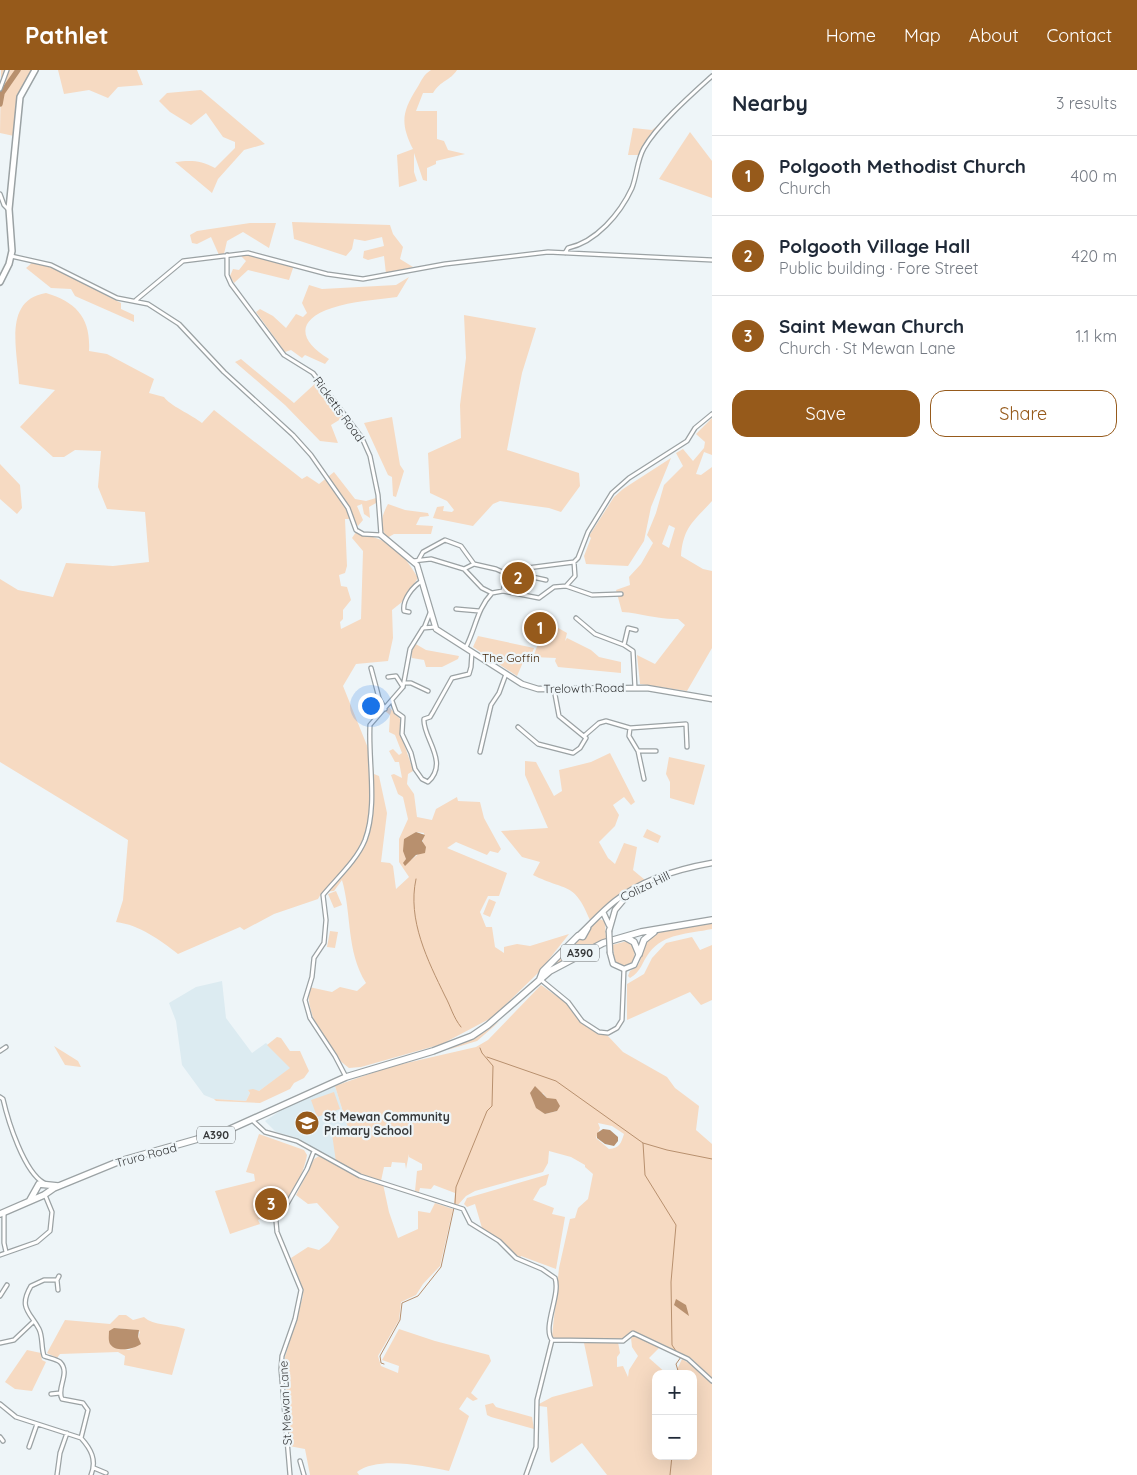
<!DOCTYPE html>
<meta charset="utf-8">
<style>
:root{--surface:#fff;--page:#f6f6f7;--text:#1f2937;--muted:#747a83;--line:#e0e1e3;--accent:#965a1b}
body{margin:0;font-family:Quicksand,sans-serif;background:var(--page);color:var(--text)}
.controls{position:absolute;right:15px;bottom:15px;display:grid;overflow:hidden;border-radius:10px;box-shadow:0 5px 20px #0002}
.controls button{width:45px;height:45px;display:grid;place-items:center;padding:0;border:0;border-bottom:1px solid var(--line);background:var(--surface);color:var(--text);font:25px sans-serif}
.you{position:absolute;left:370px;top:635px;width:18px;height:18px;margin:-12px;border:4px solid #fff;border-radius:50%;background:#1a73e8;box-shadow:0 0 0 8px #1a73e833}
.badge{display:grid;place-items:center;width:32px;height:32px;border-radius:50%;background:var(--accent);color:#fff;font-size:16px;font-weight:700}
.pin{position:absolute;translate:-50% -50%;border:2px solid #fff;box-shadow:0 1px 5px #0006}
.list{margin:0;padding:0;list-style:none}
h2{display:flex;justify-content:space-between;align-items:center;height:65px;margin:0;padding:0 20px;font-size:21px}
h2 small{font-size:16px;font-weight:400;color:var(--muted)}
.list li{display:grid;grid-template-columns:32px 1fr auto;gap:15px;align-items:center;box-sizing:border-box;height:80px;padding:0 20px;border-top:1px solid var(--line)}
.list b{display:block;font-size:19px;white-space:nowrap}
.list p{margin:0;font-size:16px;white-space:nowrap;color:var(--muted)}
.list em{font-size:16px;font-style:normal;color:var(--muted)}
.actions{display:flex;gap:10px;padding:15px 20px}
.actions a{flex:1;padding:11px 0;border:1px solid var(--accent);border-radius:15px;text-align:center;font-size:18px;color:var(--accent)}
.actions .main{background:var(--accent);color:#fff}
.map{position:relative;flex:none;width:712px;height:1405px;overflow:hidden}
header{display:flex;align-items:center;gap:30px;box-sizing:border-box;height:70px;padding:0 25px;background:var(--accent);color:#fff}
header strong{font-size:24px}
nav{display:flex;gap:28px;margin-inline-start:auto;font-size:18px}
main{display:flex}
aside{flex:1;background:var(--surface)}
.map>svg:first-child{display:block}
.built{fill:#dcebf1}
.green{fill:#f6dac2;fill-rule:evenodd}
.water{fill:#b8906e}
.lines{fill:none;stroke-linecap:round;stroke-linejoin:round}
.stream{stroke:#b8906e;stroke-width:1}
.river{stroke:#b8906e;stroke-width:5.5}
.minor-casing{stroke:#9ba2a4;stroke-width:5.5}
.tertiary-casing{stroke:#9ba2a4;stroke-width:7}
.secondary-casing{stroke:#9ba2a4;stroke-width:8}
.trunk-casing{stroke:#9ba2a4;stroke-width:8}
.minor{stroke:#fff;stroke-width:3}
.tertiary{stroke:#fff;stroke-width:4.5}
.secondary{stroke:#fff;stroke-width:5}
.trunk{stroke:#fff;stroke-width:5.5}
.tertiary-bridge-casing{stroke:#9ba2a4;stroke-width:7;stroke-linecap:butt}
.tertiary-bridge{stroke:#fff;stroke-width:4.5}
.labels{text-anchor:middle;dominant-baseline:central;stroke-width:4.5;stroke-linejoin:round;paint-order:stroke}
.shield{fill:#eef5f8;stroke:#6e7173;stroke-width:1}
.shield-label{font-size:11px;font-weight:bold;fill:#37393a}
.street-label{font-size:12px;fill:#37393a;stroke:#eef5f8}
.park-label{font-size:12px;fill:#462a0e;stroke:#eef5f8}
.poi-label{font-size:12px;font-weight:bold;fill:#37393a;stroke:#eef5f8;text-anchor:start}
</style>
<header>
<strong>Pathlet</strong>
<nav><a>Home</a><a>Map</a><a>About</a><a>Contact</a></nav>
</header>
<main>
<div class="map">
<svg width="712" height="1405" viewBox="0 0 712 1405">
<rect width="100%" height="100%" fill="#eef5f8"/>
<path class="built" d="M222 911 226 948 252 983 266 973 291 998 259 1021 248 1020 250 1023 246 1031 214 1029 204 1025 182 995 176 951 169 933 196 917Z
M335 1016 348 1058 336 1092 298 1068 276 1062 265 1051 283 1039Z"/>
<path class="green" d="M1 0H33L19 27 14 66 0 63Z
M58 0H137L143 15 118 17 108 28 89 20 64 24Z
M431 0H457C450 11 441 10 433 23H423L416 41H437V69L444 71 448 80 465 84 436 91V94L427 98V111L423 110 414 83V102L417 111 399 117 397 85 413 79C400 53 402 42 417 18 422 10 423 5 431 0Z
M201 20 265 74 244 80 218 109 212 123 175 92C190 90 201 90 215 98L235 78V72L223 67 206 43 191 55 170 42 159 31 167 23Z
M667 48 642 77 640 85H628L633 58 652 60Z
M690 62 712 91V128L659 109Z
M292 152 390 155 393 164 403 177 400 189 413 197 386 204 384 186 368 190 363 188 364 181 384 176 382 167 365 171 354 169 352 179 346 186 294 169Z
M250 153H276L269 178 243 162 227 171 224 184 219 185 211 167 197 174 192 173 190 165 197 161Z
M256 185 294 195 289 210 248 200 234 213 230 206 233 199 239 200 246 191 241 186Z
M33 192 49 196 121 233V239L134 245V252L75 226 71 219 51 218 26 198Z
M409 207 397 227C376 230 352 231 332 238 295 250 299 271 329 289L325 294 305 285 302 288 291 280 285 282 256 242 260 239 273 246 286 258 296 244 303 247 307 243 302 233 309 215 322 219 396 215Z
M46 223C77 232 91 249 89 281L107 284 154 309 149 323 164 327C169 335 192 345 202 353L214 340 302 409 307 406 319 414 334 402 355 429 366 431 376 428V433L369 437 370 448 364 444 362 434 357 436 363 450 358 456 353 449H345L347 496 345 503 339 505 341 516 347 517 351 530 343 540V549L340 552 341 559 361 549 363 481 352 468 356 462C389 470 401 479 418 508L402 532 392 540 393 568 388 591 356 594 343 616 372 688 374 704 379 706 387 743 381 792 390 793 393 796 396 819 409 807 399 792V769L408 749 403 727 398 724 391 705 394 704 402 708 399 692H395L389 681 393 679 399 685 402 683 395 665 389 662 390 645 385 641 389 637 402 651C399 668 409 684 413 701L408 704 407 714 414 724 417 747 432 750 436 739 457 727 458 731 480 732 484 748 501 779 498 783 490 781 487 785 456 772 447 778 507 803 499 826H488L480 842 486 857H492L495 877 504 883V877L517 874 530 876 569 864 539 902 493 947 442 974 361 997 349 998C327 982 305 944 309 917L332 922 340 917 357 921 366 913C346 881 352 845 342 810L334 821 322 822 318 829 274 844 244 860 240 857 178 884C160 870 140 855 116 852L123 830 128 770 0 692V509L18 520 53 527 66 493 113 496 149 492 145 442 107 439 98 417 101 381 75 380 64 387H53L20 357 55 320 19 314C18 282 2 230 46 223ZM416 762 424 763 421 782 411 790 406 789 404 772Z
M464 245 536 258 522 303 507 380 579 403 580 416 561 442 549 438 500 431 493 434 473 456 433 448 437 437 444 436 443 441 452 442 454 440 447 431 430 423 428 383 461 368 460 335 466 288Z
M241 289 294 333 318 311 344 347 331 355 338 373 320 371 285 335 235 292Z
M392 347 400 395 404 401 396 427 393 426 392 407 388 405 364 353Z
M712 348V385L704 382 696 404 701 405 712 397V431C694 451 683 457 681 486L703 499 712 501V578L687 621 640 614 637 585 655 594 685 555 678 549C659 550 641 543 622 542L616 520 630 515 629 507 641 494 653 473 647 465 656 443 664 415 683 396 676 383 683 379 693 391 704 378 705 372 696 364ZM669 455 675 458 669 478 662 474Z
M671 388 651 437 644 471 628 496 586 494 584 486 591 468 589 466 614 427 623 419Z
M0 394 20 415 22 438 17 444 0 429Z
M388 434 405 440 428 443 429 446 420 447 416 455 433 456 431 464H394L387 468C379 456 381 447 388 434Z
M553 555 567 563 565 571 567 568 591 580 599 587 621 592V603L558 597 555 591 556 588 533 587 545 556Z
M478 566 534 578 531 586 524 590 517 606 473 577Z
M414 573 426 580 459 586 458 589 442 597H426L424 590 412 588 411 580Z
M610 683 635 732 631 735 624 727 613 735 619 745 615 756 599 772 608 788 615 794 624 773 637 777 633 800 645 810 618 825 590 850C574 811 567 822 533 805L540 792 522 787 501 761 548 758 525 705V691L536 692 554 726 562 721 559 700 591 692Z
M669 687 705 695 694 735 670 728V712L666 704Z
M647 759 661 766 658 773 643 767Z
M336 821 342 835 334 838 328 824Z
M489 829 496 832 490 847 483 844Z
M599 849 605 851 606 869 588 877 544 903 574 873 581 869Z
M712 852V859C688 864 664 863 649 883 642 892 641 902 630 908L628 906 630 901C648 892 635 884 645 872 655 858 694 856 712 852Z
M330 861 338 862 335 878 327 877Z
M692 867 700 880 712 875V930L701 935 690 922 627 950V914L644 904 652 888 666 873Z
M627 871C635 876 636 885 633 893 624 899 614 897 612 885L614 884 612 875Z
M541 915 566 933 587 957 607 965 623 982 667 1007 675 1018 699 1036 696 1060 712 1074V1309L692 1289 631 1261 624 1269 562 1270 552 1267 559 1198 570 1149 575 1148 578 1138 588 1129 593 1104 585 1097V1095L571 1087 549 1081 548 1093 543 1102 475 1121 466 1126 457 1136 454 1135 455 1123 434 1115 431 1119 420 1118 419 1122 415 1121 417 1101 422 1100V1094L409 1087V1084L406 1099 405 1093 392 1092 391 1097H384L381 1111 360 1105 336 1092 332 1064 348 1058 335 1016 389 997 476 977 488 970ZM543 1023 557 1041 545 1044 532 1028ZM598 1053 612 1056 624 1064C621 1073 620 1078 609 1079L596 1068 600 1058Z
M500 951 477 971 447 980 476 967Z
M277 967 281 968 290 981H300L309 1001 304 1008 294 1013 290 1019 260 1033 216 1031 214 1029 246 1031 250 1023 248 1020 253 1019 259 1021 290 998 267 975Z
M54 976 78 991 81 997 65 995Z
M334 1022 340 1039 317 1047 311 1030Z
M259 1064 304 1080 307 1085C305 1099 292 1129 280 1139 275 1143 265 1146 258 1150L260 1154 230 1164 215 1121 255 1111 254 1104 246 1102Z
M319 1086 359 1108 383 1114 389 1142 398 1168 418 1159V1141L430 1143 435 1133 453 1139 440 1196 423 1214 416 1225 401 1232 399 1250 378 1286 381 1296 398 1303 399 1296 382 1290 399 1259 435 1271 489 1285 491 1291 471 1323 478 1329 473 1331 467 1327 459 1339 469 1346 449 1401C424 1396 378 1386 357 1402L359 1405H310L305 1379 289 1376 285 1287 303 1226 302 1217 291 1188 308 1177 319 1180 329 1172 339 1157 317 1133 308 1134 296 1125 314 1089Z
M549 1104 546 1115 540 1118 533 1130 554 1138 552 1144 565 1147 556 1199 521 1186 520 1188 482 1158 475 1134 467 1137 464 1134 467 1128Z
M119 1245H126L133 1250 144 1247C153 1256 173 1254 185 1259L172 1305 124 1295 125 1286 118 1282 60 1284 57 1288 47 1283 65 1250 110 1254ZM114 1258 137 1260 140 1262 134 1277 129 1280 120 1278Z
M634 1266 661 1276 649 1288 667 1304H656V1386H693V1304H675L682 1289 692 1295 712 1314V1405H607L582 1373 552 1393 550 1391 547 1337 539 1336V1334L552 1327 593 1316 584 1273 618 1272 620 1283 617 1287V1297L623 1296 628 1307 629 1300 638 1286 632 1277 631 1268Z
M27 1280 41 1283 42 1290 46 1292 32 1321 15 1319 5 1312Z
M493 1333 496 1337 532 1347 534 1359 491 1347 487 1345 485 1335Z"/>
<path class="water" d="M416 762 425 765 422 771 426 777 425 783 416 785 405 796 403 793 406 789 403 781 404 769Z
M535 1016 547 1028 556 1029 560 1036 557 1041 545 1044 536 1038 530 1023Z
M603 1059 610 1060 618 1067V1071L614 1076 605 1074 597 1068V1063Z
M676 1229 686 1235 689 1246 674 1235Z
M114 1258 139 1260 138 1267 141 1274C134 1279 116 1283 110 1274 108 1270 109 1265 109 1261Z"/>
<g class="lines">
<path class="stream" d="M416 809C407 850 428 891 445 926 451 937 453 947 461 957
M487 987 556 1011 643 1073 645 1105 676 1155 671 1212 672 1275 676 1281
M643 1073 667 1080 712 1089
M384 1294 381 1293 380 1286 400 1250 402 1233 418 1226 441 1197 455 1133 456 1117 487 1041 492 1036 493 996 482 983 480 978
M679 1304 676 1294 681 1287
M670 1405 672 1386"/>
<path class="river" d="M0 34 2 23 18 0"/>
<defs>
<path id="minor" d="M0 19 7 0
M0 124 4 135 8 139
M565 183 568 178C596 172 620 144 632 118 637 105 637 90 644 78 658 54 691 25 712 6
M11 186 51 195 117 228 148 234 179 254 224 302 293 365 311 385 348 438 356 460 363 464 381 465 378 425 370 386 362 368 313 303 284 285 231 214 227 205V185
M136 230 183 191 248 183 327 204 363 209 445 194 548 182 712 190
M419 489 423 482 445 470 461 476 474 494 496 499 507 504
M413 491 431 489 464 499 482 518 492 523 503 521 539 528 554 517 566 516 575 506 574 492
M464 499 474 494
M520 501 528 506 546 510
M566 516 592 525 621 524
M503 521 507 504 527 498 574 492 578 488 588 462 612 423 629 408 687 371 695 358 712 344
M456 539 479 541
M409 542 404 541C402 530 413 516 422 511
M576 548 595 564 624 575 633 581 635 618
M424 558 430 543
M624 575 628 558 636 560
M466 577C476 557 477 539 492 523
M371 598 379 628 385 639
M388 607 396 606 403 617
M405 613H411L428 621
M392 631 396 642 403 647 402 664 411 683 415 699 422 709 428 712C450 692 422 667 424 649L430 647 433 642 452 608 469 604 471 597 472 582
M518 657 538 674 573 683 580 678 586 668 559 646 554 619
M630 658 629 666 638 681 644 709
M584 666 599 653 606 651 630 658 686 654 687 677
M638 681H656
M480 682 491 635 499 623 506 604
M540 909 568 932 582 951 599 962 608 963 617 958 622 950 624 899
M0 981 6 977
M346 1007 335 986 310 948 305 930 312 907 314 888 324 873 326 850 323 825C337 808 357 790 365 770 378 735 368 692 370 655L403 617 410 579 423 558 435 557
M0 1027 3 1029C8 1051 24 1102 44 1113
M252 1050 265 1062 297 1071 360 1106 463 1139 470 1153 499 1171 516 1188 542 1199 555 1208C561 1225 542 1257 552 1270
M4 1142V1173L6 1182
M0 1185 37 1172 50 1161 52 1142 45 1125
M57 1210H44L31 1216C18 1238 30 1242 39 1259 43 1267 41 1277 44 1286 49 1288 56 1289 60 1292 71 1303 56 1318 62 1329L83 1333 88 1340 81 1368
M58 1220 57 1210 59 1206
M0 1226 7 1215
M552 1270 623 1271 633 1263 688 1289 712 1311
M0 1273 14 1270 33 1252
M51 1324 60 1323
M0 1334 16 1347 81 1368C91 1379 97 1390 91 1405
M0 1367 3 1371
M29 1377 37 1354
M300 1391 304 1405
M94 1398 106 1403
M57 1405 60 1383 67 1363
M290 1405 281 1299 282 1286 295 1249 301 1220 277 1162 276 1151 277 1145 287 1134 307 1099 314 1081
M526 1405 536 1377 537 1330 552 1270"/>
<path id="tertiary" d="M381 465 417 495 436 559 522 614 538 619 647 618 712 629
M603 842 609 855
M609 861 615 840 626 827
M578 866C590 855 601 842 615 831 642 810 678 799 712 793
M578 866 583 867 588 858
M610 883 613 894 624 899 634 895 639 884"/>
<path id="secondary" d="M0 212 9 194 12 181 9 139 20 27 35 0"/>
<path id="trunk" d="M625 867 634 872 639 884
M639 884 644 870 654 862
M540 909 543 901 578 866
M30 1130 39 1114 58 1116
M0 1144 44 1125 54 1118 120 1091 226 1061 346 1007 433 981 472 966 488 955 550 901 603 873 641 862 712 850"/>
</defs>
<use href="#minor" class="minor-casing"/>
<use href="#tertiary" class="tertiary-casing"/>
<use href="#secondary" class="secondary-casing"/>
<use href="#trunk" class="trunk-casing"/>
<use href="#minor" class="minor"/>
<use href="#tertiary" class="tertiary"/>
<use href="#secondary" class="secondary"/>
<use href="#trunk" class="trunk"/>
<defs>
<path id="tertiary-bridge" d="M609 861 610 883"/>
</defs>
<use href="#tertiary-bridge" class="tertiary-bridge-casing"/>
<use href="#tertiary-bridge" class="tertiary-bridge"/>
</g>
<defs>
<symbol id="school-disc" viewBox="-11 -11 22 22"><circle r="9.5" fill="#965a1b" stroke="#eef5f8"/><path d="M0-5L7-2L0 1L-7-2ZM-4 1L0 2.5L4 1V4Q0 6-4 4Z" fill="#fff"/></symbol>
</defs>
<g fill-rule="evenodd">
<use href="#school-disc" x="293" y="1039" width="28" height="28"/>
</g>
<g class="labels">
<g class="shield">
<rect x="561" y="874.5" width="38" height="17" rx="4"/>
<rect x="197" y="1056.5" width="38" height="17" rx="4"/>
</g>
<g class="shield-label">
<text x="580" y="883">A390</text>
<text x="216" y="1065">A390</text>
</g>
<g class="street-label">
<text transform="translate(339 339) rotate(54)">Ricketts Road</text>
<text transform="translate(584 618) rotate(-1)">Trelowth Road</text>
<text transform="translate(645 816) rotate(-26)">Coliza Hill</text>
<text transform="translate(146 1085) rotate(-15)">Truro Road</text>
<text transform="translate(285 1333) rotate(-93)">St Mewan Lane</text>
</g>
<g class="park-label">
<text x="511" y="587">The Goffin</text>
</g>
<g class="poi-label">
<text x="324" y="1046">St Mewan Community<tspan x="324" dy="14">Primary School</tspan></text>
</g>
</g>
</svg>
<div class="controls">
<button>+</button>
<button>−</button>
</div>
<div class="you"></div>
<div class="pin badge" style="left:540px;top:558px">1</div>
<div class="pin badge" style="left:518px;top:508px">2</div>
<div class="pin badge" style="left:271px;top:1134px">3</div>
</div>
<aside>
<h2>Nearby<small>3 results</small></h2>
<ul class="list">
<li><span class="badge">1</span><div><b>Polgooth Methodist Church</b><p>Church</p></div><em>400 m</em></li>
<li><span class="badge">2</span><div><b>Polgooth Village Hall</b><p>Public building · Fore Street</p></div><em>420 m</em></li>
<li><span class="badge">3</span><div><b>Saint Mewan Church</b><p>Church · St Mewan Lane</p></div><em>1.1 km</em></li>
</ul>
<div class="actions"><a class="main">Save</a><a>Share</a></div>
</aside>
</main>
